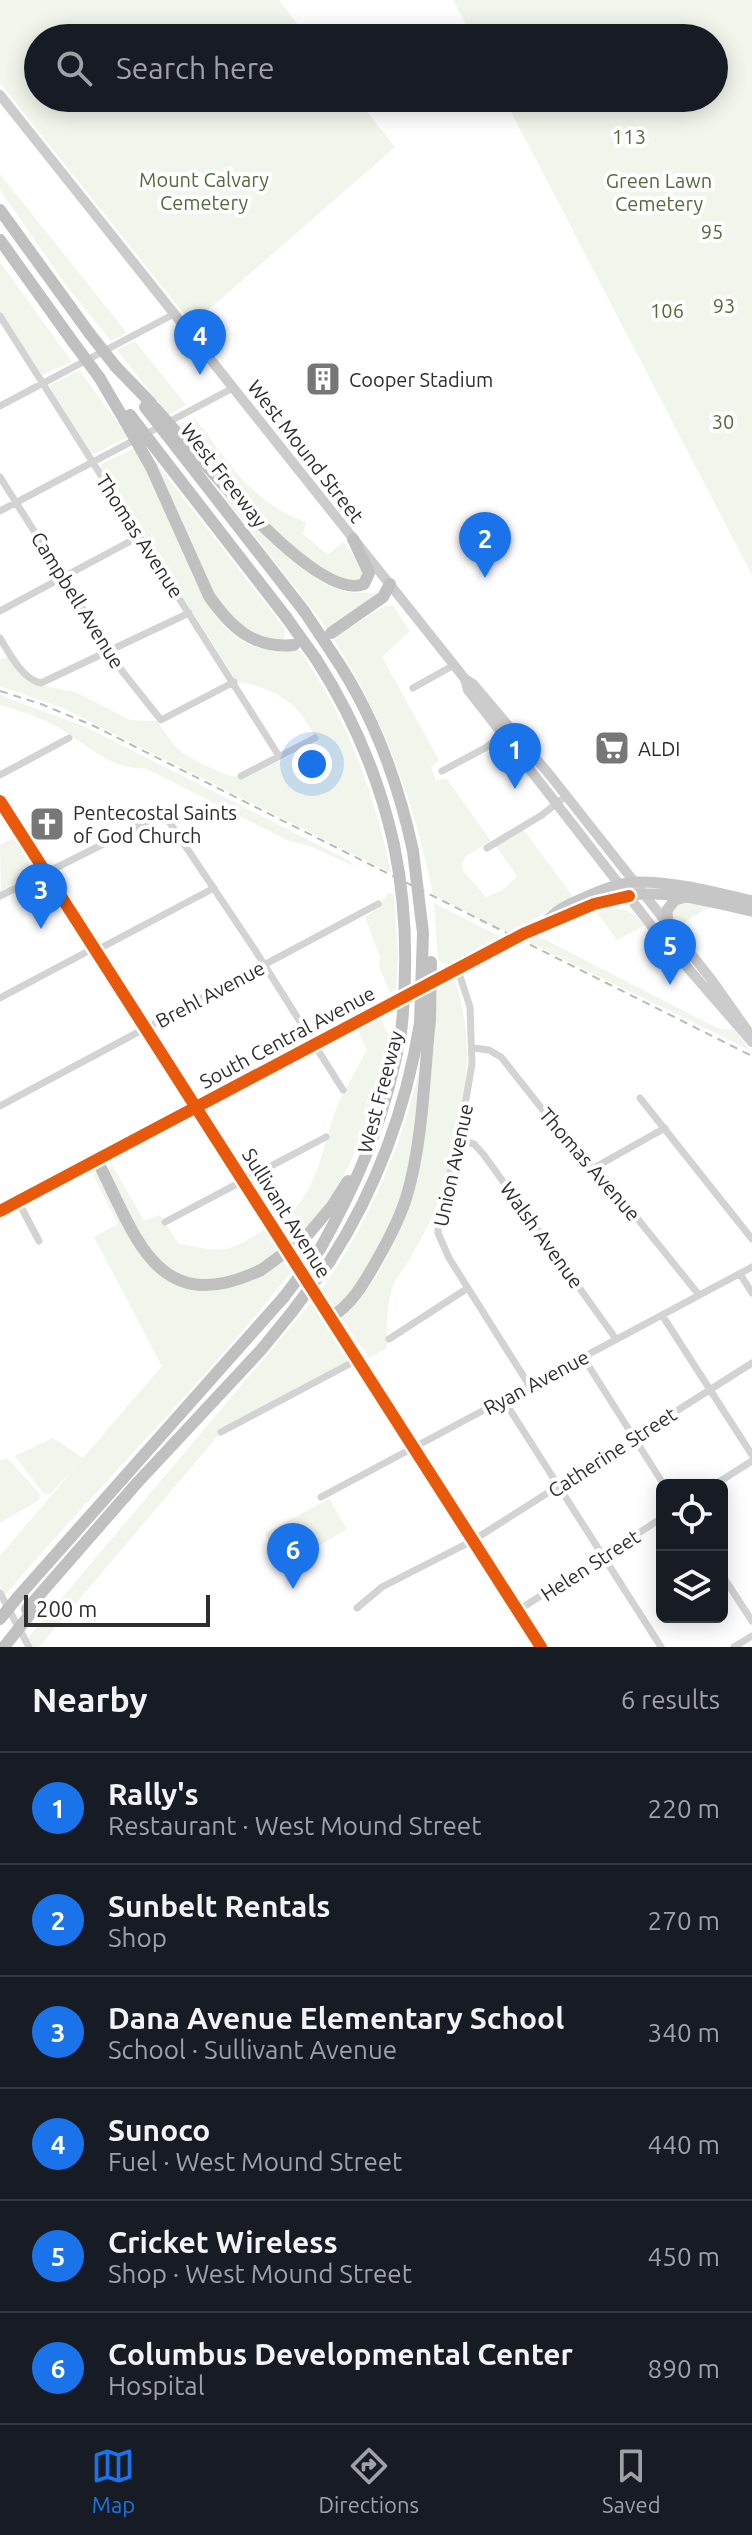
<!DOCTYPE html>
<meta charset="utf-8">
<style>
:root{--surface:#171b24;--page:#20242c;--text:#f1f3f6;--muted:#9ea1a6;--line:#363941;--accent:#1a73e8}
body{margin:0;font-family:Ubuntu,sans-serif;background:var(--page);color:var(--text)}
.controls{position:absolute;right:24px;bottom:24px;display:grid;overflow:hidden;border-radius:12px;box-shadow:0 4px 20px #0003}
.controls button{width:72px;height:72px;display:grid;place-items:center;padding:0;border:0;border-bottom:2px solid var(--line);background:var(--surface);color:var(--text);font:40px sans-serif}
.scale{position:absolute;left:24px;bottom:20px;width:186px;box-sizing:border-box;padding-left:8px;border:4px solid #2e2e2e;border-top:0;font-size:22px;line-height:28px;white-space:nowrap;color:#2e2e2e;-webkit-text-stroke:6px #fff;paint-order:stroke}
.you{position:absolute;left:312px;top:764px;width:28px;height:28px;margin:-20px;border:6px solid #fff;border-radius:50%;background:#1a73e8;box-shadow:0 0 0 12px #1a73e833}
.badge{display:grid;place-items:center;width:52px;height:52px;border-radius:50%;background:var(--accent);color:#fff;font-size:26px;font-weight:700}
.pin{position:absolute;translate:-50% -66px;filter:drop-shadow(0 2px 4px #0008)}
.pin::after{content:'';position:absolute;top:42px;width:28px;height:24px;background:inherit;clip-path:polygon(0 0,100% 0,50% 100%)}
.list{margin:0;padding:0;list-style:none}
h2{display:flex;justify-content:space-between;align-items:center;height:104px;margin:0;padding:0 32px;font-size:34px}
h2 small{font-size:26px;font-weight:400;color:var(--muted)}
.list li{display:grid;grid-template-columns:52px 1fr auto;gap:24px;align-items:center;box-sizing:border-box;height:112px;padding:0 32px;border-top:2px solid var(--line)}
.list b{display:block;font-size:30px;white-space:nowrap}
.list p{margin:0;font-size:26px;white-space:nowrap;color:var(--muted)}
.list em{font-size:26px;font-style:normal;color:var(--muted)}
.icon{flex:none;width:44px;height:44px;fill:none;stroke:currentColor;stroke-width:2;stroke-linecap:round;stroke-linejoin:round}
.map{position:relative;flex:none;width:752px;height:1647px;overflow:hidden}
.search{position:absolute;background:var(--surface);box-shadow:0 4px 20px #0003;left:24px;right:24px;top:24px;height:88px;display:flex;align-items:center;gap:20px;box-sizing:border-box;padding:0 28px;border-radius:44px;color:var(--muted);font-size:30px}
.sheet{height:776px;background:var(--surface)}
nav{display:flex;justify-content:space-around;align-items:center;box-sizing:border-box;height:112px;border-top:2px solid var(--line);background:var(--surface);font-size:22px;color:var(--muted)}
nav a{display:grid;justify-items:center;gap:4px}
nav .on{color:var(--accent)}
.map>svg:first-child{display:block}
.green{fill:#f1f5eb}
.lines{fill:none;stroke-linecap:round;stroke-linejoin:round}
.street{stroke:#d3d3d3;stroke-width:7}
.secondary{stroke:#ccc;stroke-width:10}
.primary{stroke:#c6c6c6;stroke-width:11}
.highway{stroke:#c0c0c0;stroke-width:12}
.rail{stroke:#bababa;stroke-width:2;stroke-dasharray:8 6;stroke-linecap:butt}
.highway-bridge{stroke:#c0c0c0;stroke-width:12}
.cycleway-casing{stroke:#fff;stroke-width:17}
.cycleway{stroke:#e8590c;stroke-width:12}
.labels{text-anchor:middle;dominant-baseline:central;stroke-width:8;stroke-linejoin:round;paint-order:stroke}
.park-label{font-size:20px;fill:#536b3a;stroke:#fff}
.poi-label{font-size:20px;fill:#2e2e2e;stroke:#fff;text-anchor:start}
.street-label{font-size:20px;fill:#2e2e2e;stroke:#fff}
</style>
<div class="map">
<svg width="752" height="1647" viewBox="0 0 752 1647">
<rect width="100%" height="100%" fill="#fff"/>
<path class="green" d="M0 0H279L308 38H38V98H356L395 147 192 324 0 83Z
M453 0H752V575L504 98H714V38H473Z
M0 174 127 333 111 341 66 285 0 190Z
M0 262 72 362 42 375 0 311Z
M135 341 186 405 169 415 117 350Z
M79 370 128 437 94 454 91 453 51 389V385Z
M194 417C228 461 251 503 306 522L303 534 328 555 343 542 361 565 365 578C357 579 347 582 340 579 286 556 217 470 178 425Z
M135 448C149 477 163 507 176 537 202 595 222 661 299 650 347 717 374 792 391 873L63 708 0 686V660L9 656 30 683 75 692 130 720 157 721C163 729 169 739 176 747 187 758 228 779 245 778L317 743C303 705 276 687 237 682L101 468V464Z
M154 460 285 629 284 642C268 640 252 637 238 626 205 600 171 501 154 460Z
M219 485C251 518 294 573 337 589 350 595 368 591 378 593L328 630 217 487Z
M385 606H393L410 631 382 657 439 760 431 767 436 781 446 778 491 841 466 856 462 865 463 871 486 897 503 890 517 876 496 846 523 829 573 897 508 933 433 895C415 802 383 718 333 638Z
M0 695 88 728 350 861 354 866 312 847 287 840 145 768C111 772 83 740 54 725 37 716 19 711 0 705Z
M14 838 34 872 1 891 0 845Z
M388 893 394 894 398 955 396 990 390 992 379 966 380 957 365 917 377 909Z
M685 901 710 907 689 919 680 929 672 920 671 910 676 904Z
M434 903 501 937 449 966 438 960Z
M607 909C625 908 633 911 645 925L617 940 597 913Z
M538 936 719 1029 734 1030 750 1050 524 940Z
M448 982H455C480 1047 461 1141 437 1205 430 1222 421 1239 412 1255 407 1265 397 1275 393 1286 386 1306 387 1327 387 1348L368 1359 365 1349 363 1350 342 1318C426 1240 431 1094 437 986Z
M380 1018 391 1040C369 1120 354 1182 293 1242L280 1223C314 1198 321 1156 333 1118 340 1095 356 1072 367 1050L358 1030Z
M420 1067H423L410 1166 393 1220 355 1293 336 1307H333L322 1289C371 1217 400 1152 420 1067Z
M111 1163 144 1221 160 1215 178 1243C222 1253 227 1254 265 1229L279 1254C267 1260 254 1269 241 1274 161 1302 140 1232 110 1176Z
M92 1172 98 1175 141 1254 161 1276 174 1283 205 1288 283 1261 291 1272C202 1385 98 1486 5 1595L0 1586V1556L78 1464 50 1494H44L15 1456 53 1438 83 1458 162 1366 94 1237 118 1224Z
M311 1303 348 1361 227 1425 39 1647H33L28 1638Z
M7 1458 40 1494 39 1500 0 1523V1460Z
M329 1499 347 1529 285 1566 280 1564 265 1533Z"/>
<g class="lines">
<path class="street" d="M0 316 279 756
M0 406 174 314
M0 477 122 671 161 720 234 682
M0 511 233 388
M0 611 140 536
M0 638C9 653 23 680 41 683L189 613
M413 688 454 665
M442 771 485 748 505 733
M0 775 69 738
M241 776 315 738
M487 848 542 815 566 796
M0 896 155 818 168 820 255 950 343 1090
M95 951 214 888
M458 970 470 1007 472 1064 459 1140 439 1215 438 1233 449 1258 529 1385
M0 998 94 948
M473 1048 489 1050 501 1057 585 1163 612 1187 699 1295
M640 1098 752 1239
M0 1106 378 904
M459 1140 474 1144 484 1155 616 1339
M592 1169 665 1128
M18 1201 39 1241
M165 1222 326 1137
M740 1274 752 1293
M662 1315 752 1455
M389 1339 468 1288
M583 1357 664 1485
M503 1399 661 1647
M221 1432 357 1360
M714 1485 752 1461
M321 1497 752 1267
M722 1575 752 1621
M0 1593 29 1647
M357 1608 382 1587 472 1541 752 1363
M517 1611 662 1518
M734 1647 752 1636"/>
<path class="secondary" d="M0 95 454 665 465 679 468 690 654 929 752 1042
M465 679 473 684 549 774 711 979 752 1037
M0 801 541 1647"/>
<path class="primary" d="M545 923C555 911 567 905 581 899 597 892 617 883 635 882 673 881 714 892 752 901
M668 925 667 910 675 900 682 898
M523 934C560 916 606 895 647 894 682 893 718 904 752 911
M0 1211 508 943"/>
<path class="highway" d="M0 210 90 334
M0 240 73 342
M116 367 151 403
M99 377 125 421
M185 442C214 473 320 603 364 584L369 573 353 539
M177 448 304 611
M163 458 286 617
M151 467 209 596C231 628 254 649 294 645
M331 633 383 597 390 584
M332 653C373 713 398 781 413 851
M316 659C354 718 379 777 394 845
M97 1160C136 1236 156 1320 261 1270
M305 1238 332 1206 348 1181
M320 1249C361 1176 386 1115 401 1033
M330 1261C377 1188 406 1109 420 1023
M330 1318C352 1304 363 1285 376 1262 388 1241 400 1219 407 1195 423 1141 424 1075 430 1019
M17 1598 284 1297
M27 1609 137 1483 261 1350 292 1312"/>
<path class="rail" d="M0 691 41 704 94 726 752 1056"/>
<path class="highway-bridge" d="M90 334 116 367
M73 342 99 377
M145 407 177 448
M155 408 185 442
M130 415 163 458
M125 421 151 467
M304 611 332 653
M286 617 316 659
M394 845C407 908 408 970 401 1033
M413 851 423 933 420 1023
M430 1019 431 962
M261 1270 305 1238
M284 1297 320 1249
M292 1312 330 1261
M0 1619 17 1598
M4 1647 31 1613"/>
<defs>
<path id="cycleway" d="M0 801 541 1647
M0 1211 523 934 594 904 629 896"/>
</defs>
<use href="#cycleway" class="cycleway-casing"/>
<use href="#cycleway" class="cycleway"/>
</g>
<defs>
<symbol id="building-square" viewBox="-11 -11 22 22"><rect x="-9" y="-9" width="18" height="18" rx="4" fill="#777" stroke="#fff"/><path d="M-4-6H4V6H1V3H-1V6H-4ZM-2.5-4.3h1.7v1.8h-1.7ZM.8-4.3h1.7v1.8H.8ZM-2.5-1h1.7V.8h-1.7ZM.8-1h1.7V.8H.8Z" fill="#fff"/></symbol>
<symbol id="supermarket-square" viewBox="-11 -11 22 22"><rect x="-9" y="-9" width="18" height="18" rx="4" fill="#777" stroke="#fff"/><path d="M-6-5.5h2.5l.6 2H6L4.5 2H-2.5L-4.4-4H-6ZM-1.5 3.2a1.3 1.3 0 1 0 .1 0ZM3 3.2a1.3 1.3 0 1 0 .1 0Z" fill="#fff"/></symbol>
<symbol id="church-square" viewBox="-11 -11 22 22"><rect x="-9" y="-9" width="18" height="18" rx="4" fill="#777" stroke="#fff"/><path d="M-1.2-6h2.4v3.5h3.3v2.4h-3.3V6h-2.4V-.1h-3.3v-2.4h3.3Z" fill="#fff"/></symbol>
</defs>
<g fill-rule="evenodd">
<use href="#building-square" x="303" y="359" width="40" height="40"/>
<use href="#supermarket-square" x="592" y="728" width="40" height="40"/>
<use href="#church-square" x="27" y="804" width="40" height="40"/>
</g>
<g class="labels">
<g class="park-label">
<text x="629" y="136">113</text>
<text x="204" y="179">Mount Calvary<tspan x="204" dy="23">Cemetery</tspan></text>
<text x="659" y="180">Green Lawn<tspan x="659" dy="23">Cemetery</tspan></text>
<text x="712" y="231">95</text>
<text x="724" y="305">93</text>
<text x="667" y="310">106</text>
<text x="723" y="421">30</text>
</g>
<g class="poi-label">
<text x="349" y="379">Cooper Stadium</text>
<text x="638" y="748">ALDI</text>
<text x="73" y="812">Pentecostal Saints<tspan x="73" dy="23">of God Church</tspan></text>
</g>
<g class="street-label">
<text transform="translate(306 451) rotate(52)">West Mound Street</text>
<text transform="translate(224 475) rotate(52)">West Freeway</text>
<text transform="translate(140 536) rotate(57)">Thomas Avenue</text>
<text transform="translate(78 600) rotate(58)">Campbell Avenue</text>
<text transform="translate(210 994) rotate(-28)">Brehl Avenue</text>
<text transform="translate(287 1037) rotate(-28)">South Central Avenue</text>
<text transform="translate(380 1092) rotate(-75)">West Freeway</text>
<text transform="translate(590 1164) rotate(49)">Thomas Avenue</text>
<text transform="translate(453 1165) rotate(-78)">Union Avenue</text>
<text transform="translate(287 1213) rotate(58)">Sullivant Avenue</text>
<text transform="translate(542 1235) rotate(54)">Walsh Avenue</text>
<text transform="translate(536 1382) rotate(-28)">Ryan Avenue</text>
<text transform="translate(612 1452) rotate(-33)">Catherine Street</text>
<text transform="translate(590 1565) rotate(-33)">Helen Street</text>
</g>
</g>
</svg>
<div class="controls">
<button><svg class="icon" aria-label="locate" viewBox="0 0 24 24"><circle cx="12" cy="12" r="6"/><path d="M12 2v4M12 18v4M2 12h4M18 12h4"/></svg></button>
<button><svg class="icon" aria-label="layers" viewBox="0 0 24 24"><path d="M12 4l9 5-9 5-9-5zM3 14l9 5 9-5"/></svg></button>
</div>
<div class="scale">200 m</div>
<div class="you"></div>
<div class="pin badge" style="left:515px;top:789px">1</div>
<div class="pin badge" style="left:485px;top:578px">2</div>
<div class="pin badge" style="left:41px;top:929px">3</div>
<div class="pin badge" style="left:200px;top:375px">4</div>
<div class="pin badge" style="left:670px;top:985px">5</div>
<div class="pin badge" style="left:293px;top:1589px">6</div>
<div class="search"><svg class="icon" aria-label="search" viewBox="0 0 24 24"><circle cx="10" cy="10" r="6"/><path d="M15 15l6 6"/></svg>Search here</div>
</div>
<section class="sheet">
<h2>Nearby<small>6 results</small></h2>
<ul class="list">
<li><span class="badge">1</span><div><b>Rally's</b><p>Restaurant · West Mound Street</p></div><em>220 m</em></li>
<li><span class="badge">2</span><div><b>Sunbelt Rentals</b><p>Shop</p></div><em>270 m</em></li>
<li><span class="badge">3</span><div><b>Dana Avenue Elementary School</b><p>School · Sullivant Avenue</p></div><em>340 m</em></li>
<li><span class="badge">4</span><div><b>Sunoco</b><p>Fuel · West Mound Street</p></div><em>440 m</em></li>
<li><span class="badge">5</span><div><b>Cricket Wireless</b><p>Shop · West Mound Street</p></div><em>450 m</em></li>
<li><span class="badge">6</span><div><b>Columbus Developmental Center</b><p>Hospital</p></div><em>890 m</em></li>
</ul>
</section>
<nav>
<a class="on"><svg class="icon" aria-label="map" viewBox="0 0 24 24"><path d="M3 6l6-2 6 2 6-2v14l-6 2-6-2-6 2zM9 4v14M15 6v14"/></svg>Map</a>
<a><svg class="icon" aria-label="directions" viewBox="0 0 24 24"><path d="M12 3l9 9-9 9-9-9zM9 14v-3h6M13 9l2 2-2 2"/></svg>Directions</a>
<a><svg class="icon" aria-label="saved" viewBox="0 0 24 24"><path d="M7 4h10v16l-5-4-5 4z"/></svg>Saved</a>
</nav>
